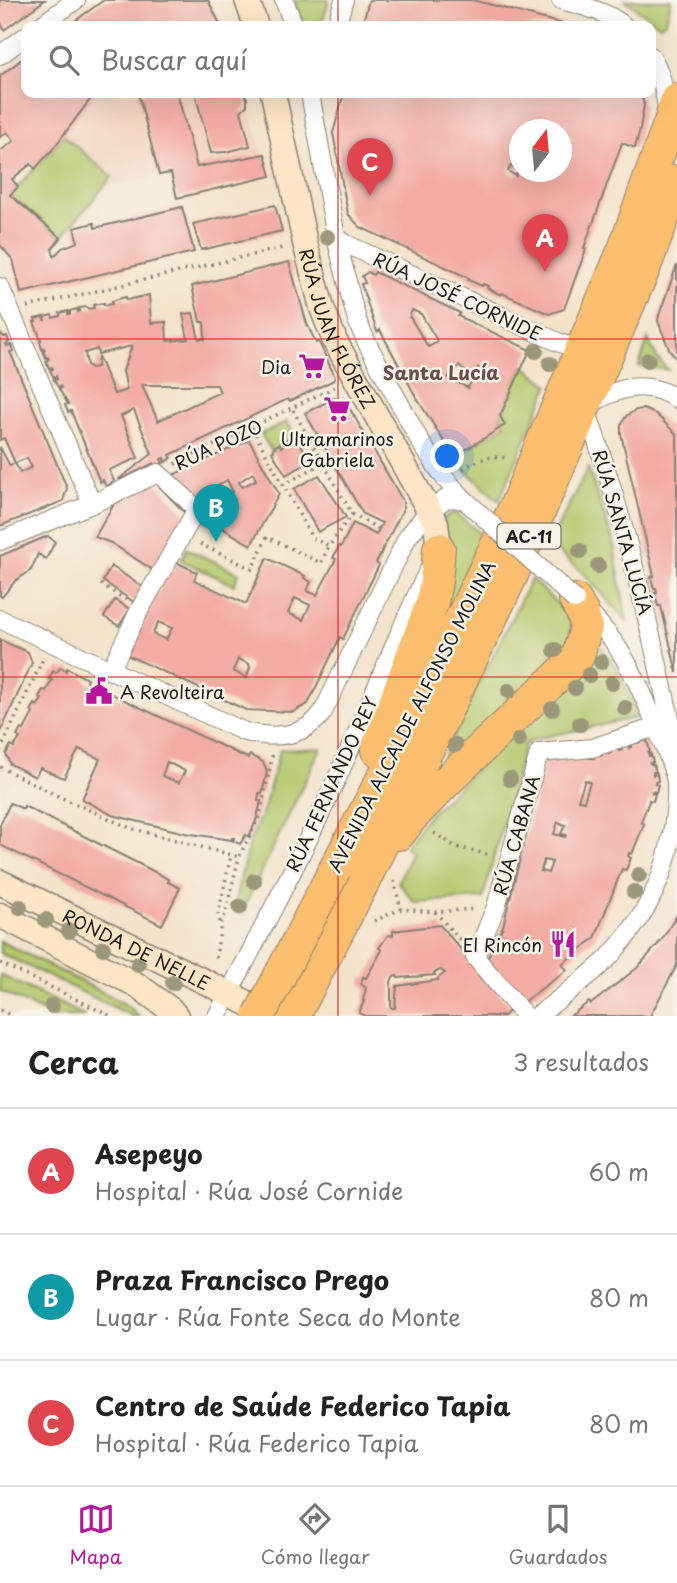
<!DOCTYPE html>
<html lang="es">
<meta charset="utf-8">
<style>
:root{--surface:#fff;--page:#f6f6f6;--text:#222;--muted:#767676;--line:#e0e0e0;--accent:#b5179e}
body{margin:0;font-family:"Playpen Sans",sans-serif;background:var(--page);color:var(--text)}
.compass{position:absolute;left:509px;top:119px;width:63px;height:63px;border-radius:50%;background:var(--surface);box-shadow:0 7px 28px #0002;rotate:16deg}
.you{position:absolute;left:448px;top:457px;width:24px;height:24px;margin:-18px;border:5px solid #fff;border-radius:50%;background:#1a73e8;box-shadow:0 0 0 10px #1a73e833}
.badge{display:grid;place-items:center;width:46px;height:46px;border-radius:50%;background:var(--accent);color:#fff;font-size:23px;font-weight:700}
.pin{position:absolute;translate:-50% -58px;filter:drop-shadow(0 2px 4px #0008)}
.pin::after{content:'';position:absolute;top:37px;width:24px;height:21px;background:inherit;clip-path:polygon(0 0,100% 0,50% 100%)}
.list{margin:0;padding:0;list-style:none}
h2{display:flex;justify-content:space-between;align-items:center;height:91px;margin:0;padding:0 28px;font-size:30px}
h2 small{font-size:23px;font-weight:400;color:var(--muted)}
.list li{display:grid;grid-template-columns:46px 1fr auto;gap:21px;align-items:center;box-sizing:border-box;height:126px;padding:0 28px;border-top:2px solid var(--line)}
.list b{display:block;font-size:26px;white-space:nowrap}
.list p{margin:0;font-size:23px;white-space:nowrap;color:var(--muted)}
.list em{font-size:23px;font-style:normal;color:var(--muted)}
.icon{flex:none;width:38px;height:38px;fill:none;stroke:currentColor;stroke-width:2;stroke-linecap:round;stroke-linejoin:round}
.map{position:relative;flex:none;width:677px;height:1016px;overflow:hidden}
.search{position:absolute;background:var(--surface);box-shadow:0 7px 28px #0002;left:21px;right:21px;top:21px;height:77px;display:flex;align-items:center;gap:18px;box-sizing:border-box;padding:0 24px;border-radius:14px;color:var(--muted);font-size:26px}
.sheet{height:469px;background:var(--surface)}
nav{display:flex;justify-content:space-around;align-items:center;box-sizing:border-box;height:98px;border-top:2px solid var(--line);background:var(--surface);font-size:19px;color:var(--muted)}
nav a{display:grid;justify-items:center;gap:4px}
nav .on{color:var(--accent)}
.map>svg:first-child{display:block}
.built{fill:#f3d4bf}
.green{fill:#b4c86c;stroke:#687244;stroke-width:2}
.building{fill:#f3aca4;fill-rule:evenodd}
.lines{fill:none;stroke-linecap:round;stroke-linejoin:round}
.street-casing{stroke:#888074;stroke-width:20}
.secondary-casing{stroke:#888074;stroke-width:27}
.highway-casing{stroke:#888074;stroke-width:34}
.path{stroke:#888074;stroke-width:3.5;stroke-dasharray:2 5;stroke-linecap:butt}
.street{stroke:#fff;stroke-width:18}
.secondary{stroke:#fde5c5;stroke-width:24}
.highway{stroke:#fbbe6e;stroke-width:32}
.street-bridge-casing{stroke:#888074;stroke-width:20;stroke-linecap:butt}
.highway-bridge-casing{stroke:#888074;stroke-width:34;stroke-linecap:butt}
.street-bridge{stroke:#fff;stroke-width:18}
.highway-bridge{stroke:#fbbe6e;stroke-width:32}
.tree{fill:#9a977a}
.grid{fill:none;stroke:#d62828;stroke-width:2;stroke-opacity:0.55}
.labels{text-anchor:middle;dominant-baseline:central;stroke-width:5;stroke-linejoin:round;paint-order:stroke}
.shield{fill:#f7f3e8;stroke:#5e5c59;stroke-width:2}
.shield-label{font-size:16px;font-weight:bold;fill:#1c1c1c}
.street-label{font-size:18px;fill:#1c1c1c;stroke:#f7f3e8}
.poi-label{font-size:18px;fill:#1c1c1c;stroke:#f7f3e8;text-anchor:end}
.neighbourhood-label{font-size:19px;font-weight:bold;fill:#674e4c;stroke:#f7f3e8}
</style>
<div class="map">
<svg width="677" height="1016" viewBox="0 0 677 1016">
<rect width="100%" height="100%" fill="#f7f3e8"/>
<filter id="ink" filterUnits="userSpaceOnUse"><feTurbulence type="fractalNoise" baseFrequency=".0143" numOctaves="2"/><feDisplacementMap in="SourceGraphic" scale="14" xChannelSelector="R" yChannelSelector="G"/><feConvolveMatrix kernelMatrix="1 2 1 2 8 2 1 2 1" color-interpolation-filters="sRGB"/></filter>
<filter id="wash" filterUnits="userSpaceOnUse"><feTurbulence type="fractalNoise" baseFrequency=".00686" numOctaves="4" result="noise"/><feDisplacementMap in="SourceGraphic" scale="28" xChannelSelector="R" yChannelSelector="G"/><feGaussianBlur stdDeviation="1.57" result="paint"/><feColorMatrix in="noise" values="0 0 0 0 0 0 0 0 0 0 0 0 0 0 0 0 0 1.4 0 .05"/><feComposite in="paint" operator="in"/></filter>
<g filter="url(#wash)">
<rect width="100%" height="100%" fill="#f4e3cb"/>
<path class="built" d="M95 93H246L262 154 104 187 61 238 10 195 52 150Z"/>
<path class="green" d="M294 0H329L321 26H304Z
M625 0H671L666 21 660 25Z
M63 135 112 177 61 238 10 195 52 150Z
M648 339 657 358 668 370 639 366Z
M523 365 549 385 499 501 463 468 454 457 505 425 500 416Z
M287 422 296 437 272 452 261 434Z
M588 468 613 541 627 621 585 575 549 544Z
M455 512 486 539 412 691 445 517Z
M187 549 239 573 234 585 181 560Z
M531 579 566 612 571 620 570 643 435 773Z
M602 647 617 668 639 717 535 739 524 745 483 898 415 902 398 882 412 852 405 847 428 816Z
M321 748 241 914 233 910 249 843 263 812 280 750Z
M0 941 104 993 128 1006 139 1016H132L0 953Z
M0 975 86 1016H52L0 991Z"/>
<g id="blocks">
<path class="building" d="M0 0H45L4 30 0 21Z
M104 0H208L220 24 216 26H68Z
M369 0H473L570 26H362Z
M26 56V93H95L52 150 35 169 31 164 12 179 18 187 10 195 61 238 52 249 54 256 62 248 78 242 74 228 94 223 95 228 182 207 194 252 21 293 13 260 0 245V151L14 141 7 132 0 137V76Z
M138 93H177L197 167 265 154 271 176 177 198 171 173 159 175Z
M195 93 244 94 247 98V105L241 111 250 146 226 152 211 153Z
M344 93H641L644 105 640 129 635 148 622 143 584 248 586 249 564 309 549 314 502 293 501 295 487 288 488 286 483 284 482 286 468 280 469 278 360 227 348 214 333 133ZM519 130H562V172H518L516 176 508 171 511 166 519 170Z
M275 205 282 231 201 250 193 224Z
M289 262 307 324 316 343 319 342 335 377 334 380 290 401 288 399 170 455 172 458 165 462 164 458 161 459 163 463 156 466 154 463 120 480 119 479 152 454 134 410 121 416 138 458 109 470 114 481 106 487 103 480 100 482 71 411 68 412 65 405 68 404 59 389 61 388 60 386 58 387 54 380 57 379 56 376 54 378 50 370 53 369 52 367 49 368 46 361 49 359 48 357 46 358 43 351 45 350 44 348 42 349 40 341 41 340 34 322H36L35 319 43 317 44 320H45V317L52 315 53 318 60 316V313L68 311V314H70V311L77 309 78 312 80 311 79 308 87 307 88 309 94 308 93 305 104 303V305L112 304V301L122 298 126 297 127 300 149 295 151 323 166 322 167 341 188 339 183 314 193 313 199 339H205L204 322H200L192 286ZM132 346 123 371 127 390 114 394 98 356 97 367 91 368 87 365 85 353 97 349 98 354ZM142 385H217L220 392 158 421Z
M677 265V360L669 349 658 321 659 315Z
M368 272 373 275 375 272 460 313 458 316 530 350 500 416 505 425 454 457 416 397 380 330 377 332 361 284 365 283 362 276ZM412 310 421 314 438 342 428 347 410 317 409 318ZM459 366 470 376 479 367 468 388 448 378Z
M0 333 4 337 7 336 9 342 6 344 7 346 11 345 13 351 10 352 11 354 67 488 63 501 0 526V447L10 466 15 463 4 438 0 440ZM27 458 32 467 20 473 15 463Z
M334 398 346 402 403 501V509L376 563 379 565 343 639 340 637 308 704 293 712 246 710 127 655 174 561 197 572 194 580 246 604 267 558 305 576 304 578 311 582 307 591 317 595 336 559 333 558 339 546 341 547 353 523 376 535 382 523 363 514 305 413ZM295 598 310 605 303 620 288 613ZM158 622 172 628 166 640 153 634ZM238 659 249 664 250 668 246 678 233 671Z
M643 409 656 414 677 435V673L661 606H658L655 593H657L656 588 654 589 651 577 654 576 621 434V425L626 416 636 410Z
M292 436 294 439 296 437 311 461 286 475 272 452 274 451 273 448 279 444 281 447 287 443 285 440Z
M249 440 279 494 251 545 204 517 209 510 172 480 173 475ZM253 473 256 480 242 487 239 482ZM227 480 233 492 227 495 218 486Z
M319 475 346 517 318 532 294 489Z
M156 483 186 514 153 570 111 543 95 537 114 504Z
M48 536 55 542 46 559 38 554 31 570 15 581 2 597 0 596V556Z
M111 566 143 587 134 602 103 581Z
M115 600 130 609 119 626 104 617Z
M0 640 28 652 32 663 0 733Z
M61 667 66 671 67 668 87 679 86 681 88 683 245 757 248 758 250 755 263 762 267 771 266 776 262 794 259 793 258 801H261L256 821 249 837 246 835 240 844 233 841 234 838H232V840L185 833 112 815 82 799 100 759 79 749 64 778 40 768 35 777 10 764 6 754 11 745 14 747 20 738 17 736 21 729 24 730 33 713 31 711 35 704 37 706 42 699 39 697 43 690 46 691 52 680 49 679 53 671 56 673ZM167 762 185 771 179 783 162 776Z
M647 740 650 753H648L649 756 651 755 653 762 650 763 651 764 654 765 656 772H653V775L657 774 658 781 655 782V784L658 785 656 792 652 791V793L655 794 653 801 649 800V801L641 822 644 824 632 854 629 853 628 856 631 858 626 870 622 869 595 938 562 964 567 970 522 1003 486 961 503 926 545 760 592 757 591 758H594L593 755 599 753 600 756 602 755 601 753 608 750 609 754 612 752 611 750 618 748 619 751 622 750 621 747 628 745 629 748 631 747 630 745ZM585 780 590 782 584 801 578 800ZM558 822 565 825 561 834 566 835 565 837 554 834ZM544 860 552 862 548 873 541 871Z
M10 803 23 809 24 806 42 815 159 874 169 880 168 882 180 888 162 925 0 845V825Z
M677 915V965L650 1016H570L589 1002 591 1004 637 968 661 941Z
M440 925 512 1009 503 1016H365L359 1013 364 1001H363L366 988 361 984 363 977 366 978 382 950 379 948 388 935 393 936V931ZM441 970 445 973 438 978V980L397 986 395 1008H391V982L393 977 397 976 398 978 435 975 434 973Z"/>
</g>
</g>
<g filter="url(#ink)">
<use href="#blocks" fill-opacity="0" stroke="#888074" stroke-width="2"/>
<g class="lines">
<defs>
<path id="street" d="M284 0 294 26
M561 0C582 6 607 11 624 26
M40 26 76 0
M336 26 344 0
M0 55 26 36
M651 56C662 73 664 92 668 112
M310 93 336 237 352 302 358 323 368 345 421 443 446 480 466 501
M336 237 346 244 560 343 582 350
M0 287 92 504 0 541
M92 504 158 473 197 509 140 609 110 671
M0 619 245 732C275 739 304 738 323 712L407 538 429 510 446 499 454 498 466 501
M676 765V746C651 632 625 517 585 407 616 388 644 378 677 399
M217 1016C253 946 291 877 324 806 361 729 391 648 428 571
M525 1016 475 957 496 907 539 753 592 748 656 727
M537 1016C559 999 582 982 603 963 610 957 615 950 621 943 649 910 664 877 672 834 675 817 677 798 676 781 671 759 660 737 652 716 635 675 619 641 585 609"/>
<g id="secondary">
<path d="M247 0 256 26"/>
<path id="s1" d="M273 93 305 243 322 308 335 341 436 523 439 549"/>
<path id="s2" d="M0 882 228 993 272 1016"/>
<path d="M0 915 137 985 171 1010 176 1016"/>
</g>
<path id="highway" d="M377 750 432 603 436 582 439 549
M399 834 411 818 454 774 558 676 578 656 586 627 583 614 575 600
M335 869 399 747 515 507 624 249 670 122 677 99
M294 1016 363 883 512 575 644 269 677 181"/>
</defs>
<use href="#street" class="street-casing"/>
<use href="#secondary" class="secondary-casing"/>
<use href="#highway" class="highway-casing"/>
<path class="path" d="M27 307 282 248
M293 410 352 514
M252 428 312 538 329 546 352 514
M175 464 335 387
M463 469C477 459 491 455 508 458
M283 485 323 463
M352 514 379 529
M200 544 252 569 267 537 321 563 329 546
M101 584 126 600
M0 751 43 659
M0 767 60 797 130 828 239 857
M434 833 456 847 491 855
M394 881 401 909
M435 912 462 942
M374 921 401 909 435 912 476 909
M220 922 218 914 231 856
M216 958 221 923 225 915 239 857 260 815 273 753
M0 963 111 1016
M0 1010 12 1016"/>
<use href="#street" class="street"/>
<use href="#secondary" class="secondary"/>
<use href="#highway" class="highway"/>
<defs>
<path id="street-bridge" d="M466 501 575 600"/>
<path id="highway-bridge" d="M259 1016 335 869"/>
</defs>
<use href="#street-bridge" class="street-bridge-casing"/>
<use href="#highway-bridge" class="highway-bridge-casing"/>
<use href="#street-bridge" class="street-bridge"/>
<use href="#highway-bridge" class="highway-bridge"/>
</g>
<g class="tree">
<circle cx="327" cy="237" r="8"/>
<circle cx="536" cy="351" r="8"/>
<circle cx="648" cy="360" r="8"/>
<circle cx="550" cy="364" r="8"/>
<circle cx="580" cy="551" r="8"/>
<circle cx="598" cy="566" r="8"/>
<circle cx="555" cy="650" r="8"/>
<circle cx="601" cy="662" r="8"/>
<circle cx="589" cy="675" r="8"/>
<circle cx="612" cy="683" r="8"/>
<circle cx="575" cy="688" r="8"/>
<circle cx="509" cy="691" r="8"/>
<circle cx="625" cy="708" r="8"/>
<circle cx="552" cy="709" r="8"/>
<circle cx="580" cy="724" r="8"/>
<circle cx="519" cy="740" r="8"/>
<circle cx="455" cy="745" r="8"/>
<circle cx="510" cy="779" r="8"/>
<circle cx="639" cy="875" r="8"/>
<circle cx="254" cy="881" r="8"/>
<circle cx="634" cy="892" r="8"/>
<circle cx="20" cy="907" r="8"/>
<circle cx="240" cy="907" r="8"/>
<circle cx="46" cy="920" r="8"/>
<circle cx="69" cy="931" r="8"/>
<circle cx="103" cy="948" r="8"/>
<circle cx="138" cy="964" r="8"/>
<circle cx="173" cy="983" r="8"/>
<circle cx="52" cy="1006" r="8"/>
</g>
</g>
<path class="grid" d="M338 0V26M338 93V1016M0 339H677M0 677H677"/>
<defs>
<symbol id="supermarket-bare" viewBox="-9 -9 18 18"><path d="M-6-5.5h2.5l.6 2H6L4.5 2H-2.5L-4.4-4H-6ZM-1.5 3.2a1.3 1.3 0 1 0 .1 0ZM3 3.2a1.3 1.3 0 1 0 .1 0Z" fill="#b5179e" stroke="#f7f3e8" stroke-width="2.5" paint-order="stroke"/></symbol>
<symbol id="civic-bare" viewBox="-9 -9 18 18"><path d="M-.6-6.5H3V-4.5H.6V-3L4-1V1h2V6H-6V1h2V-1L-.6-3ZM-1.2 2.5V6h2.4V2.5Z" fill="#b5179e" stroke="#f7f3e8" stroke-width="2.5" paint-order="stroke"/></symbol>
<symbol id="restaurant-bare" viewBox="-9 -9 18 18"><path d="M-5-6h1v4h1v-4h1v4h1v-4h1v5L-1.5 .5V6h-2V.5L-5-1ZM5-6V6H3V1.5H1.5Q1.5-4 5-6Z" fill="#b5179e" stroke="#f7f3e8" stroke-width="2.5" paint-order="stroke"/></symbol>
</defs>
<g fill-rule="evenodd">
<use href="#supermarket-bare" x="293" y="347" width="38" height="38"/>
<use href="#supermarket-bare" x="318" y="390" width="38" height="38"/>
<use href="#civic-bare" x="80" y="672" width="38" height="38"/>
<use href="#restaurant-bare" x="544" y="925" width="38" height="38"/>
</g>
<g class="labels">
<rect class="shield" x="497.5" y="523.5" width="63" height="25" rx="5"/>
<g class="shield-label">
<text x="529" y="536">AC-11</text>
</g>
<g class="street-label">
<text transform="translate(458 296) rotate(25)">RÚA JOSÉ CORNIDE</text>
<text stroke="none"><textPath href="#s1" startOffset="245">RÚA JUAN FLÓREZ</textPath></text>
<text transform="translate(218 444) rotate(-25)">RÚA POZO</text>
<text transform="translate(623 532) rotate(74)">RÚA SANTA LUCÍA</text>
<text transform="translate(411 716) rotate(-63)">AVENIDA ALCALDE ALFONSO MOLINA</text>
<text transform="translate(331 784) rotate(-65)">RÚA FERNANDO REY</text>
<text transform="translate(516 835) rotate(-74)">RÚA CABANA</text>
<text stroke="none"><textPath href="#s2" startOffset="152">RONDA DE NELLE</textPath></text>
</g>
<g class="poi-label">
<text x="291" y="366">Dia</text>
<text x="337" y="438" text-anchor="middle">Ultramarinos<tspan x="337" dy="21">Gabriela</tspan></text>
<text x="120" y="691" text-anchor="start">A Revolteira</text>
<text x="542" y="944">El Rincón</text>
</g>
<g class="neighbourhood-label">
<text x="441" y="372">Santa Lucía</text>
</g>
</g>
</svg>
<svg class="compass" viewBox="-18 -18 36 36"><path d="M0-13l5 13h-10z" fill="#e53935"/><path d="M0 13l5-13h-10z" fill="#767676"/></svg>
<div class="you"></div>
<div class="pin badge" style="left:545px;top:272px;background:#e0444e">A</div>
<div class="pin badge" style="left:216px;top:542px;background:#0f9aa8">B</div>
<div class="pin badge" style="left:370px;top:196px;background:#e0444e">C</div>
<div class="search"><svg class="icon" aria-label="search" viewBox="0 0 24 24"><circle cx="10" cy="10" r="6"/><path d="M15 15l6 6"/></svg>Buscar aquí</div>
</div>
<section class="sheet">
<h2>Cerca<small>3 resultados</small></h2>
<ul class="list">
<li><span class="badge" style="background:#e0444e">A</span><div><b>Asepeyo</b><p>Hospital · Rúa José Cornide</p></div><em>60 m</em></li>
<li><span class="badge" style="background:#0f9aa8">B</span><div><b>Praza Francisco Prego</b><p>Lugar · Rúa Fonte Seca do Monte</p></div><em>80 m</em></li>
<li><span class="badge" style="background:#e0444e">C</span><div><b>Centro de Saúde Federico Tapia</b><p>Hospital · Rúa Federico Tapia</p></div><em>80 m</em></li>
</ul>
</section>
<nav>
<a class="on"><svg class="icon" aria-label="map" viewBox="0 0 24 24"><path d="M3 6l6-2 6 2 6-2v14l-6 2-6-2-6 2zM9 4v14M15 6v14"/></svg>Mapa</a>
<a><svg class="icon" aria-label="directions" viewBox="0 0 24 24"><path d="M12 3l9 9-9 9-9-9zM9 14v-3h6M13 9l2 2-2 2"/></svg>Cómo llegar</a>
<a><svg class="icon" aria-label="saved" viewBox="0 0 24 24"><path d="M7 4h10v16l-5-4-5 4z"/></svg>Guardados</a>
</nav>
